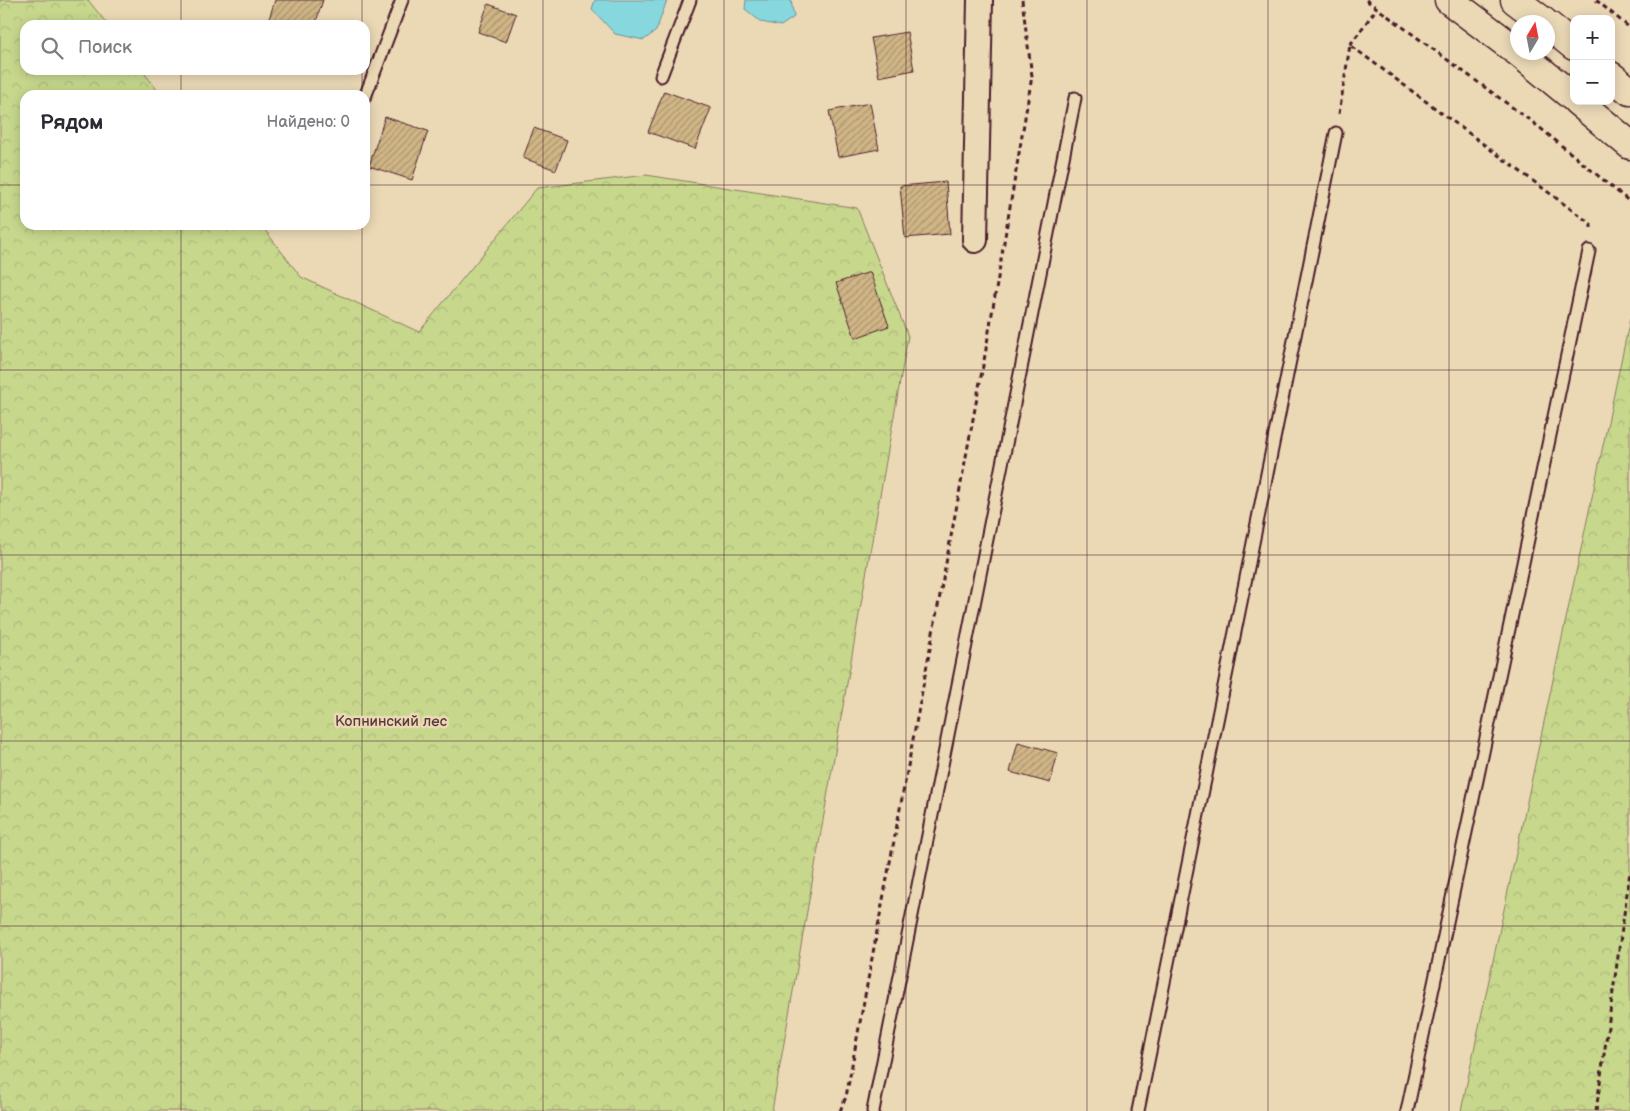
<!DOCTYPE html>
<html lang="ru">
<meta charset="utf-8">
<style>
:root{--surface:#fff;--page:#f2f2f3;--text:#2b2b33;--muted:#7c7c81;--line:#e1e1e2}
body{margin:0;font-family:"Balsamiq Sans",sans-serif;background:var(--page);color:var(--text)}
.controls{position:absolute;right:15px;top:15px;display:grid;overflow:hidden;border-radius:10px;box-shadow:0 2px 12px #0003}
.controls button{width:45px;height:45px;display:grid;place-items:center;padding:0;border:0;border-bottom:1px solid var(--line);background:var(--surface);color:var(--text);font:25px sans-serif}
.compass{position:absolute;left:1510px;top:15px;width:45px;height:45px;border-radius:50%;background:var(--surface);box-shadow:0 2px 12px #0003;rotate:10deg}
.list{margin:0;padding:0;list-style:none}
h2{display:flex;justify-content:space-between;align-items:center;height:65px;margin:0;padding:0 20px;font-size:21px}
h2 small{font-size:16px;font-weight:400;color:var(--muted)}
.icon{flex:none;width:28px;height:28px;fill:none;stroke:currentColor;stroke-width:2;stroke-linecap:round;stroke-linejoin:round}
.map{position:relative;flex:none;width:1630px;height:1111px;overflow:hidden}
.search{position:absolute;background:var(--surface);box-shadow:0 2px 12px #0003;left:20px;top:20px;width:350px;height:55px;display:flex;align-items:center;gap:12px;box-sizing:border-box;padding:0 18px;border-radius:15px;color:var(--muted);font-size:19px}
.panel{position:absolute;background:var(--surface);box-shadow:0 2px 12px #0003;left:20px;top:90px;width:350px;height:140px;border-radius:15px}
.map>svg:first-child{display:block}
.forest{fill:url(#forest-crowns);stroke:#887c5c}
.water{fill:#86d8de;stroke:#6e8e96}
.building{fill:url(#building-hatch);stroke:#4a1f2b}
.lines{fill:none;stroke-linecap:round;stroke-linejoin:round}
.lane-casing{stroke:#4a1f2b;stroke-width:15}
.street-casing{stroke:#4a1f2b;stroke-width:28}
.primary-casing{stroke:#4a1f2b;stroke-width:31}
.path{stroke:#4a1f2b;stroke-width:3;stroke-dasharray:5 4;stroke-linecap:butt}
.lane{stroke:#ebd9b6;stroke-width:11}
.street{stroke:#ebd9b6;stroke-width:24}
.primary{stroke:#ebd9b6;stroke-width:28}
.grid{fill:none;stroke:#4a1f2b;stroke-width:1;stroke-opacity:0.55}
.labels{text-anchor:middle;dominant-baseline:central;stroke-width:5;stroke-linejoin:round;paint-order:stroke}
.park-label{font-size:15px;fill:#5d3b3a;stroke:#ebd9b6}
</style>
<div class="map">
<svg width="1630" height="1111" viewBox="0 0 1630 1111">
<defs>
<pattern id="forest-crowns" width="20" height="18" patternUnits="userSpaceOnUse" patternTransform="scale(1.25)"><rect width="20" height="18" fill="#c7d88d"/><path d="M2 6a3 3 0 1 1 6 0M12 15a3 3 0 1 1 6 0" fill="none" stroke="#acb97a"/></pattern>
<pattern id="building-hatch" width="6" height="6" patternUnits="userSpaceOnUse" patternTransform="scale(1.25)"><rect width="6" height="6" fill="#d0b686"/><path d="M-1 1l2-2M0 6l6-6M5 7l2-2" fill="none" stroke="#ab936e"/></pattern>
</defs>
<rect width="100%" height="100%" fill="#ebd9b6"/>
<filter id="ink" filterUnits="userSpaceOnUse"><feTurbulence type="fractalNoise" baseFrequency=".02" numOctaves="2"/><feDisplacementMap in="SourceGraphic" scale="10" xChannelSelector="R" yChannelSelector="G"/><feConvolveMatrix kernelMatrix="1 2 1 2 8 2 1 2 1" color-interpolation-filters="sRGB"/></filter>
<g filter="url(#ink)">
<path class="forest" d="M0 0H88L108 25H25V70H142L161 95H25V225H261L301 277 419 332 537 188 646 175 857 208 908 336 772 1111H0Z
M1630 319V1111H1461Z"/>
<path class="water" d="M595 0H667L656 31 644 40 615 34 592 9Z
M746 0H791L794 17 781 26 761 22 745 9Z"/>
<path class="building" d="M275 0H323L315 25H288L269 19Z
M488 4 516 14 506 42 478 32Z
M907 32 914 70 879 77 871 38Z
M664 91 711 108 695 149 648 132Z
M870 103 879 149 838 157 829 111Z
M385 117 428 131 412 180 369 166Z
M534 128 567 140 556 170 523 158Z
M946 182 950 234 905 238 900 186Z
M870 272 889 326 855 338 836 283Z
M1018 742 1058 753 1050 783 1010 772Z"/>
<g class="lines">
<defs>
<path id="lane" d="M661 76 690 0
M365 97 402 0
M873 1111 1075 98
M1138 1111 1336 133
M1407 1111 1589 251"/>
<path id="street" d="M975 240 980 0"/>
<path id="primary" d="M1449 0 1518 52
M1515 0 1544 22
M1548 25 1574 46
M1518 52 1574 98
M1611 76 1630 91
M1577 101 1630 145"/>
</defs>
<use href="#lane" class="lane-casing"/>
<use href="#street" class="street-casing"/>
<use href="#primary" class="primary-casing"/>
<path class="path" d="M1366 0 1539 127 1630 202
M1596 0 1630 28
M1350 45 1377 8
M1339 114 1350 45 1591 224V232
M840 1111 846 1097 985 355 1032 76 1022 0
M1596 1111 1630 872"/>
<use href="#lane" class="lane"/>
<use href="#street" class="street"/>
<use href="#primary" class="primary"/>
</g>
</g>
<path class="grid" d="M181 0V25M362 0V25M543 0V1111M724 0V1111M906 0V1111M1087 0V1111M1268 0V1111M1449 0V1111M181 70V95M362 70V95M0 185H25M365 185H1630M181 225V1111M362 225V1111M0 370H1630M0 555H1630M0 741H1630M0 926H1630"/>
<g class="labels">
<g class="park-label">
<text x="391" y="721">Копнинский лес</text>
</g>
</g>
</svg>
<div class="controls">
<button>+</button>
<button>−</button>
</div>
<svg class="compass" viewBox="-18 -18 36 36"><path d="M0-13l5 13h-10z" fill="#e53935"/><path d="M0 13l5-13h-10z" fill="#7c7c81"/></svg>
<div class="search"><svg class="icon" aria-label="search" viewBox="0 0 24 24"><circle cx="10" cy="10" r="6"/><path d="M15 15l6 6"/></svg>Поиск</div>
<section class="panel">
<h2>Рядом<small>Найдено: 0</small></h2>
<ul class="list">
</ul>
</section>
</div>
